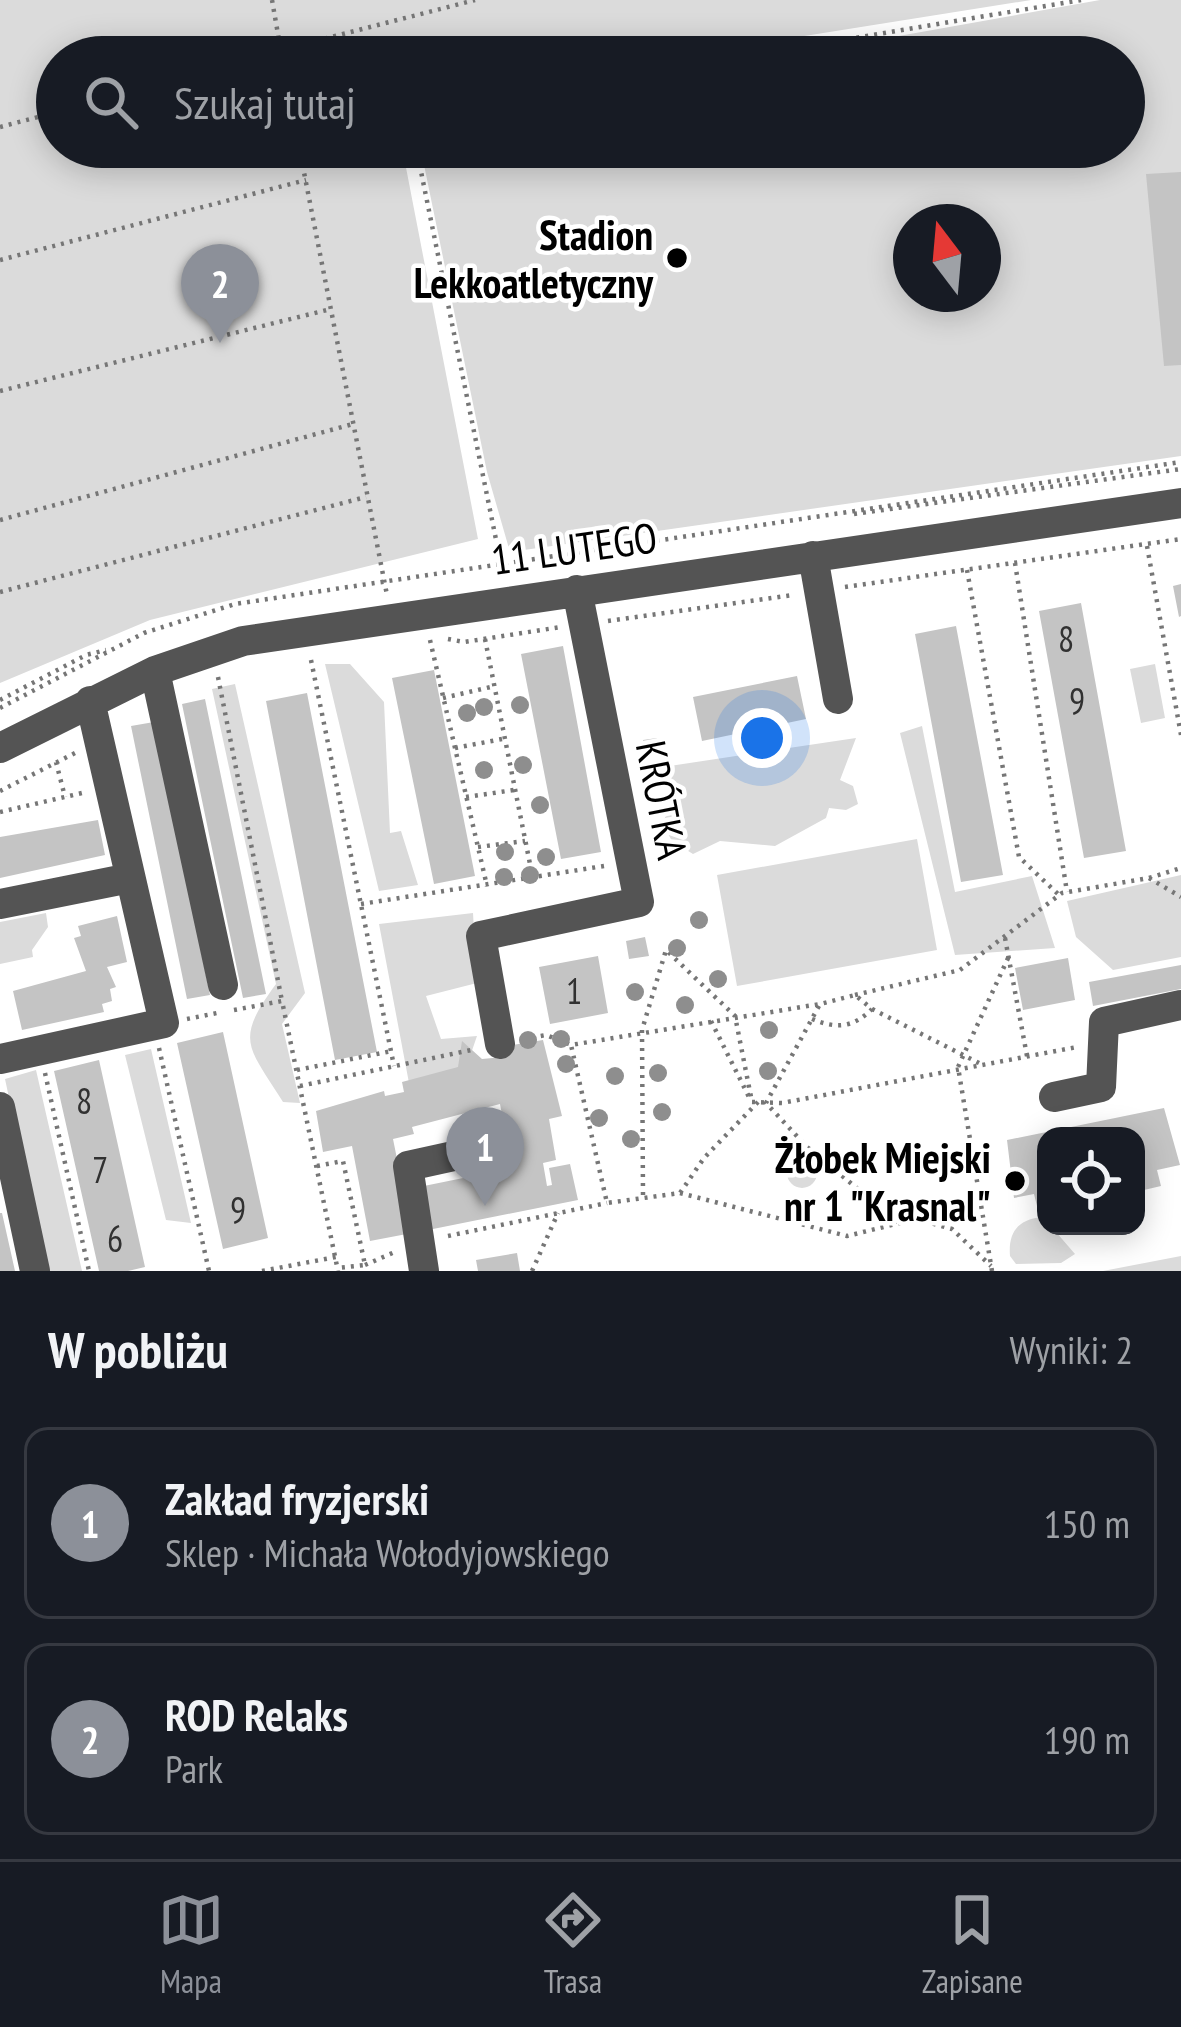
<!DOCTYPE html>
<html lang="pl">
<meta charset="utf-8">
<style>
:root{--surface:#171b24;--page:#20242c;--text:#f1f3f6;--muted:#9ea1a6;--line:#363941;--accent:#8c9099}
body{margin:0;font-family:"PT Sans Narrow",sans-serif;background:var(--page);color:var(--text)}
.controls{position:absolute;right:36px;bottom:36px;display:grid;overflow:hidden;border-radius:24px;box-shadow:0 6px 30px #0003}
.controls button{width:108px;height:108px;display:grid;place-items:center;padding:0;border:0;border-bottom:3px solid var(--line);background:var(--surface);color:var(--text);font:60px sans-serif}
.compass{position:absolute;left:893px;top:204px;width:108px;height:108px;border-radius:50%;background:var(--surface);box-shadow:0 6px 30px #0003;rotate:344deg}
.you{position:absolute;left:762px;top:738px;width:42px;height:42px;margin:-30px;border:9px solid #fff;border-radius:50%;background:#1a73e8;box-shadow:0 0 0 18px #1a73e833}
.badge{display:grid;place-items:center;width:78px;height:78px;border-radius:50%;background:var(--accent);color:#fff;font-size:39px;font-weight:700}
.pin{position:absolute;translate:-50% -99px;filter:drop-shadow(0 3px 6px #0008)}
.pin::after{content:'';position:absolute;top:63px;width:42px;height:36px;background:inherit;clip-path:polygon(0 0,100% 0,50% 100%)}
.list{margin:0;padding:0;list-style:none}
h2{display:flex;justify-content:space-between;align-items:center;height:156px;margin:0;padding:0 48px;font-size:51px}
h2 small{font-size:39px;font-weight:400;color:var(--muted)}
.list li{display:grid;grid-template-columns:78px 1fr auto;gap:36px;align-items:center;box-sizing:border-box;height:192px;margin:0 24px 24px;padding:0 24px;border:3px solid var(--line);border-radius:24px}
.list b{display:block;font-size:45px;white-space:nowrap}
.list p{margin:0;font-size:39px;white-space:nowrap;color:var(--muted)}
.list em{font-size:39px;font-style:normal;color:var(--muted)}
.icon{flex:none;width:66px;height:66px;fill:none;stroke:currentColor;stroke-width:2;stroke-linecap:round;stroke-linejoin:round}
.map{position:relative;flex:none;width:1181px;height:1271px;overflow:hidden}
.search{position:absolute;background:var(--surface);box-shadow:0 6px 30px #0003;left:36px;right:36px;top:36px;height:132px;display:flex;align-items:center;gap:30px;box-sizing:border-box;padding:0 42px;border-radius:66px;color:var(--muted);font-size:45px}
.sheet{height:588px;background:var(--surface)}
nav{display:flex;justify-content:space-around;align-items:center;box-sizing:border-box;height:168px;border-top:3px solid var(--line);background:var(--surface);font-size:33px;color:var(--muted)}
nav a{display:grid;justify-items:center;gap:6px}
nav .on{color:var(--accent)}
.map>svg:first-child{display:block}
.green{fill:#dbdbdb;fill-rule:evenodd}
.building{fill:#c4c4c4}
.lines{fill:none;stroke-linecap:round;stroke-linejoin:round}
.path{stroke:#767676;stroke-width:4.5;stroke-dasharray:3 6;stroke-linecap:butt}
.minor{stroke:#545454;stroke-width:30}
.tree{fill:#8e8e8e}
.poi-dot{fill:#000;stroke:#fff;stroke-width:4.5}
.labels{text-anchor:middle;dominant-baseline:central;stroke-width:9;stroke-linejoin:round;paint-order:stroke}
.number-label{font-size:36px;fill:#313131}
.poi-label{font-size:42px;font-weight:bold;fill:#000;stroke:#fff;text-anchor:end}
.street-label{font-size:42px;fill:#000;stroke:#fff}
</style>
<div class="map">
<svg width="1181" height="1271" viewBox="0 0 1181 1271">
<rect width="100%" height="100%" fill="#fff"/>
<path class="green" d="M0 0H1031L673 57H57V147H402L478 539 150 620 0 683Z
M1100 0H1181V456L510 552 487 472 422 155 428 147H1124V57H781ZM911 222H983V294H911Z
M325 664H350L384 702 390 833 401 831 418 885 379 891Z
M1155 664 1165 718 1141 723 1130 669Z
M235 684 305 993 282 1024 300 1103 283 1102C248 1046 234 1041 276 984L212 689Z
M922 726 955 892 1032 876 1055 948 955 955 900 733Z
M856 738 840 780 853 786 858 804 846 810 829 808 826 818 775 846 720 841 693 854 672 841 662 823 672 805 663 767Z
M917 839 937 950 737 986 717 875Z
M1181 875V957L1113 970 1076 937 1067 901Z
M46 913 48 927 32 950 33 957 0 964V922Z
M473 913 477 983 426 996 441 1039 477 1036 466 1068 409 1083 379 924Z
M151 1049 191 1223 166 1220 125 1055Z
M36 1070 82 1271H46L5 1079Z
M787 1173a15 15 0 1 1 30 0a15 15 0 1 1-30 0Z
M1043 1217 1075 1254 1061 1263 1016 1264 1010 1256C1008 1231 1019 1219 1043 1217Z
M1181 1256V1271H1103Z"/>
<path class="building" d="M1181 172V365L1164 366 1146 174Z
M1181 584V616L1179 617 1173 586Z
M1081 603 1126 851 1084 858 1039 611Z
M956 626 1003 875 961 882 915 634Z
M563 646 601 852 561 859 521 654Z
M434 670 475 876 434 884 392 678Z
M797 676 806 719 702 741 693 697Z
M307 693 377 1052 335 1060 266 701Z
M205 699 266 994 243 998 182 704Z
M154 722 210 995 187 999 131 726Z
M657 738 659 751 645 752 643 740Z
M98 820 105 855 0 878V837Z
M117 916 127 962 107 967 116 987 110 989 112 1001 102 1004 104 1012 22 1030 13 991 86 971 74 938 81 936 78 926Z
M645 937 649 956 629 959 626 941Z
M598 956 608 1013 550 1024 539 967Z
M1068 958 1075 1000 1023 1010 1015 968Z
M1181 965V989L1093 1006 1089 982Z
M223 1032 268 1238 223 1249 177 1043Z
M543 1040 562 1116 549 1119 556 1160 543 1163 547 1186 552 1185 549 1168 570 1164 578 1200 428 1230 419 1187 512 1168 500 1104 412 1127 414 1134 393 1139 412 1233 370 1241 352 1146 323 1152 316 1111 384 1091 385 1096 404 1092 402 1082 458 1067 462 1041 482 1059 503 1057 501 1047Z
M99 1060 145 1267 128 1271H99L54 1071Z
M1164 1108 1180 1165 1157 1170 1161 1186 1144 1190 1136 1136H1046V1205L1037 1206 1034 1194 1014 1198 1007 1140Z
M0 1213H2L15 1271H0Z
M517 1253 520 1271H478L476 1260Z"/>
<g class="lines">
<path class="path" d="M272 0 282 57
M281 50 475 0
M741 57 1081 0
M0 127 57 112
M299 147 387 595
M416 147 501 564
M0 260 306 180
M0 391 331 309
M854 514 1181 469
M0 520 353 424
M1147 546 1181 735
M1015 563 1067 892
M967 570 1019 857 1059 895
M845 587 1181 539
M0 592 366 497
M608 621 793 595
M448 639 464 642 561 627
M485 639 533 879
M430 640 487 886
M311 660 394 1066
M218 677 282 1001
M443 698 495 686
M0 700 86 655 106 650
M0 708 144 633 235 604 1181 462
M455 748 502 739
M56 762 65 797
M0 791 75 753
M466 797 514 790
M0 812 82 793
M478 847 525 841
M1149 878 1181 868
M361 904 604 866
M1005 938 1027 1056
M855 995 960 970 1062 893 1149 878 1181 897
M872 1009 979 1063
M234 1010 282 1001 338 1271
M187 1019 217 1013
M812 1019C836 1029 853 1028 872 1009L855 995 820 1004 766 1103 807 1147 898 1222
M711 1021 749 1097
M523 1039 546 1035 569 1044
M159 1048 209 1271
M297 1070 392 1051
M45 1073 89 1271
M300 1086 476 1049
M752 1102 782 1103 1077 1047
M758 1102 704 1158 680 1193 607 1203 571 1045 820 1004
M317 1166 343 1161 365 1265 337 1268
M680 1193 847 1236 916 1219 952 1229 991 1266
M643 1195 642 1030 666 950 735 1016 752 1102
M448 1236 607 1203
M365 1265 397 1251
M262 1271 336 1257
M532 1271 558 1213
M992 1271 958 1067 1009 956"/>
<path class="minor" d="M813 556 838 699
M155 671 223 985
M0 748 155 671 243 641 1181 503
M0 904 130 878
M500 1044 481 936 639 902 577 590
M0 1059 164 1023 90 701
M1054 1097 1101 1087 1104 1022 1181 1005
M0 1107 35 1271
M424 1271 408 1166 490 1148"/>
</g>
<g class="tree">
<circle cx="520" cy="705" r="9"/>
<circle cx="484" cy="707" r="9"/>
<circle cx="467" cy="713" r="9"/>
<circle cx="523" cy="765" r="9"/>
<circle cx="484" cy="770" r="9"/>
<circle cx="540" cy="805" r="9"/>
<circle cx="505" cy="852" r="9"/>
<circle cx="546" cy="857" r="9"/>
<circle cx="530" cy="875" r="9"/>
<circle cx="504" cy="877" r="9"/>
<circle cx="699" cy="920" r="9"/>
<circle cx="677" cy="948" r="9"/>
<circle cx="718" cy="979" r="9"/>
<circle cx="635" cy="992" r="9"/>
<circle cx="685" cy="1005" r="9"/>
<circle cx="769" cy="1030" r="9"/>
<circle cx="561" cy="1039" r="9"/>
<circle cx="528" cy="1040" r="9"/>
<circle cx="566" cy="1064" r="9"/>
<circle cx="768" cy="1071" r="9"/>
<circle cx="658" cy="1073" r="9"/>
<circle cx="615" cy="1076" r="9"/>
<circle cx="662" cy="1112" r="9"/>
<circle cx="599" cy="1118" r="9"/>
<circle cx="631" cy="1139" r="9"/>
</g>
<g class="poi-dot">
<circle cx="677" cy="258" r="12"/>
<circle cx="1015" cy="1181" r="12"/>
</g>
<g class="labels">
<g class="number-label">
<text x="1066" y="638">8</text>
<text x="1077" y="700">9</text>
<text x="574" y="990">1</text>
<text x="84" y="1100">8</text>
<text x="100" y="1169">7</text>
<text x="238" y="1209">9</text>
<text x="115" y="1238">6</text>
</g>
<g class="poi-label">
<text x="653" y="234">Stadion<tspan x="653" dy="48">Lekkoatletyczny</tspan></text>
<text x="991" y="1157">Żłobek Miejski<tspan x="991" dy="48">nr 1 "Krasnal"</tspan></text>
</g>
<g class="street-label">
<text transform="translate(574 548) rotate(-8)">11 LUTEGO</text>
<text transform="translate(662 800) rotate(79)">KRÓTKA</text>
</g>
</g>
</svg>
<div class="controls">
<button><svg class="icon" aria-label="locate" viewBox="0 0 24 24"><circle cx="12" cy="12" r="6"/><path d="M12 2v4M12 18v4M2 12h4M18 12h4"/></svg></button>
</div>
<svg class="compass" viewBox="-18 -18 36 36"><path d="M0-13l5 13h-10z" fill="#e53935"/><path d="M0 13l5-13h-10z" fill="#9ea1a6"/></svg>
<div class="you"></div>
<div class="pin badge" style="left:485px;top:1206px">1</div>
<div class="pin badge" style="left:220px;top:343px">2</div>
<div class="search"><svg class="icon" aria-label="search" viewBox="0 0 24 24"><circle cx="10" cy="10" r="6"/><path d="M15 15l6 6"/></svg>Szukaj tutaj</div>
</div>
<section class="sheet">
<h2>W pobliżu<small>Wyniki: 2</small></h2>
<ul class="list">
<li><span class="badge">1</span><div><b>Zakład fryzjerski</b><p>Sklep · Michała Wołodyjowskiego</p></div><em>150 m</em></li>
<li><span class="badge">2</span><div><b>ROD Relaks</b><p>Park</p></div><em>190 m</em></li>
</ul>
</section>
<nav>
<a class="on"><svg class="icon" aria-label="map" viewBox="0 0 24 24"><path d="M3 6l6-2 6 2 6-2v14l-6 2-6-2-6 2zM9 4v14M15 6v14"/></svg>Mapa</a>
<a><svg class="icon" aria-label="directions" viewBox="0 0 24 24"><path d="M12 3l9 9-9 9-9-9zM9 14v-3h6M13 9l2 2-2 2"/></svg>Trasa</a>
<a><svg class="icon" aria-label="saved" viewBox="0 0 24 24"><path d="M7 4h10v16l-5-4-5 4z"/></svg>Zapisane</a>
</nav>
